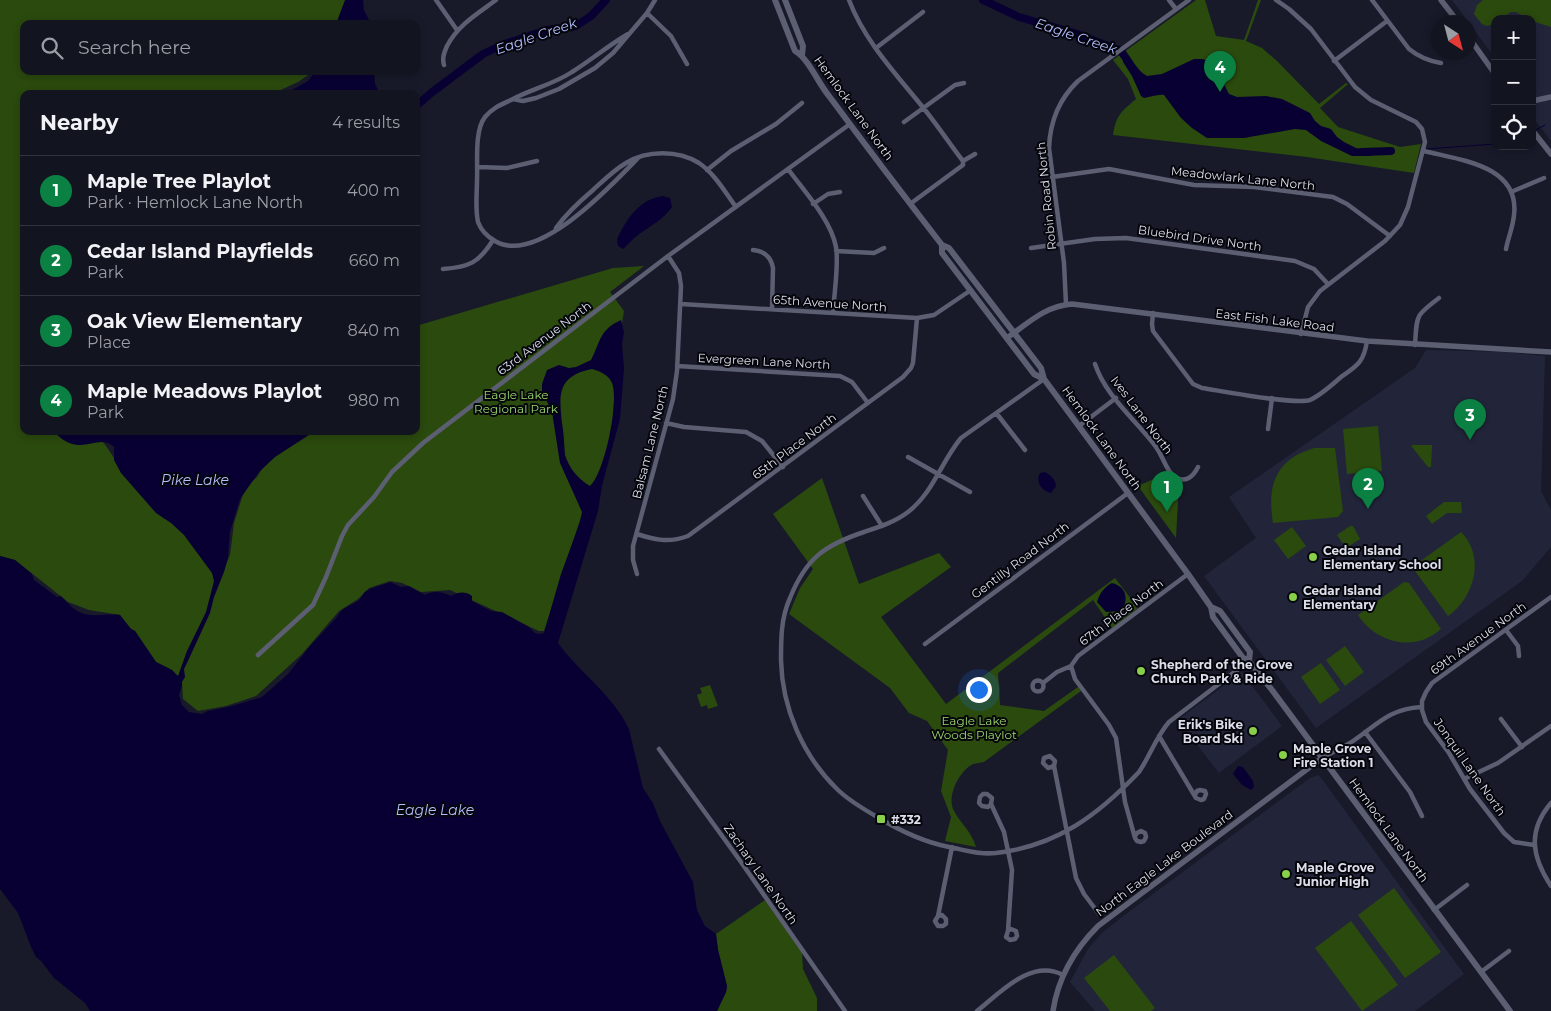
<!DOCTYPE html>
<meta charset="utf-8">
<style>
:root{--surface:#121420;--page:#1f212d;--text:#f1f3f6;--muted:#9c9ea5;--line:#31333e;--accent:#0b8043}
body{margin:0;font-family:Montserrat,sans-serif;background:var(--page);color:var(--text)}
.controls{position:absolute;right:15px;top:15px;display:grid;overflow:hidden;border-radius:10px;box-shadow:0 2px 8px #0003}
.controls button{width:45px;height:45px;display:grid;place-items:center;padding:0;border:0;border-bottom:1px solid var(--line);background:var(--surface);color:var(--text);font:25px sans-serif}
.compass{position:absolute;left:1431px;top:15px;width:45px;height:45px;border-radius:50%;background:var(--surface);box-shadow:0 2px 8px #0003;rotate:144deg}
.you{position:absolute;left:978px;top:689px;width:18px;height:18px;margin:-12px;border:4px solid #fff;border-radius:50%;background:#1a73e8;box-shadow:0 0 0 8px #1a73e833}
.badge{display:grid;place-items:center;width:32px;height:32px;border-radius:50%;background:var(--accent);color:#fff;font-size:16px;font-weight:700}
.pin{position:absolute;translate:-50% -41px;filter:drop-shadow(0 1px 2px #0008)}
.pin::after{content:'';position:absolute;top:26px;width:18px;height:15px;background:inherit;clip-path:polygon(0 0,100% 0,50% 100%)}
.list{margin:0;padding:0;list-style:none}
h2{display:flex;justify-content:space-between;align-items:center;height:65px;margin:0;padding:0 20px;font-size:21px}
h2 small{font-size:16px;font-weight:400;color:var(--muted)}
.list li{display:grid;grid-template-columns:32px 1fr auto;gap:15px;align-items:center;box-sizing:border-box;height:70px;padding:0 20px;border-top:1px solid var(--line)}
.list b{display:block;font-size:19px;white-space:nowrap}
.list p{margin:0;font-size:16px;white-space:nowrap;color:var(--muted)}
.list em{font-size:16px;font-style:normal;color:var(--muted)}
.icon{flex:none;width:28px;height:28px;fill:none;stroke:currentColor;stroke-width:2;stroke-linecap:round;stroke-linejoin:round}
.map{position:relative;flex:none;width:1551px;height:1011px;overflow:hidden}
.search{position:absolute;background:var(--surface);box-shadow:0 2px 8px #0003;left:20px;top:20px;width:400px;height:55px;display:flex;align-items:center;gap:12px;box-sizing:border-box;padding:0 18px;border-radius:10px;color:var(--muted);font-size:19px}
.panel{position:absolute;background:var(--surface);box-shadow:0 2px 8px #0003;left:20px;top:90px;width:400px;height:345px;border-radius:10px}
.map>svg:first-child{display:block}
.built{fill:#22253a}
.green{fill:#2b4a0e}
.water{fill:#080033;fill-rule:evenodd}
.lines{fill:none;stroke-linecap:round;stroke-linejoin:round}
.stream{stroke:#080033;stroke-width:1}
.river{stroke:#080033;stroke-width:8}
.minor{stroke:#5c5f72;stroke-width:4.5}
.tertiary{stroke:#5c5f72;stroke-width:5.5}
.secondary{stroke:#5c5f72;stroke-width:6}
.poi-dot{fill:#88cf4a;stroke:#05060c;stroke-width:2}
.labels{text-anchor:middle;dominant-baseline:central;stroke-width:4;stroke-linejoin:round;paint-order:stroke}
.street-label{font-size:12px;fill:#dcdeea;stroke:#05060c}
.park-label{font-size:12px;fill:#9ad66c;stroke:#05060c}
.poi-label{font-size:12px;font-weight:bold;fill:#dcdeea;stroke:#05060c;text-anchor:start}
.water-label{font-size:14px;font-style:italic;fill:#b4befe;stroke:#05060c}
</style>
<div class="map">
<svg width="1551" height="1011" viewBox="0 0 1551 1011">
<rect width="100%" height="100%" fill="#181a2a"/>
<path class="built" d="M1452 0H1551V141L1532 116V19H1495V58Z
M1426 350 1504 352 1545 356 1541 491 1551 510V547L1522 581 1316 728 1204 576 1256 538 1229 497 1415 368Z
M1242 672 1282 726 1219 773 1178 720Z
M1319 775 1464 974 1415 1011H1095L1070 982 1088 949 1101 934 1122 917 1310 778Z"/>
<path class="green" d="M0 0H350L344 24H24V71H314L298 82 272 94H24V431H56L98 439 104 443 123 471 226 564 230 555 234 523 245 488 257 477 273 451 299 431H416V326L613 268 644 266 610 292 624 311 617 352 612 432 596 493 581 517 544 631H539L450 590 421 592 402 583 390 581 369 588 358 599 339 611 302 654 256 696 226 706 198 711 183 699 182 683 172 670 156 662 135 631 131 629 120 615 89 610 68 602 15 560 0 556Z
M1196 0H1205L1216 36 1244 40 1258 0H1261L1246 41 1262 48 1277 61 1319 104 1346 83 1348 84 1320 108 1338 127 1400 147 1421 144 1414 173 1307 157 1113 135C1116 115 1121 112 1136 99L1128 79 1113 60Z
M1483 0H1551V27L1532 21V19C1524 19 1519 11 1513 12 1507 12 1507 19 1495 19V24L1487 26 1482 24 1474 14 1477 5Z
M1378 426 1382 471 1347 474 1343 429Z
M1412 445H1432L1431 467H1428L1412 447Z
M1314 448H1335L1343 511 1338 517 1273 523C1267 485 1275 460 1314 448Z
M1167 473 1173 480 1179 483 1176 538 1138 486Z
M822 478 859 584 939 553 951 567 881 617 946 704 1115 578 1138 608 1112 628 1093 600 998 673 1000 705 1044 711 1078 687 1081 691 984 762C981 763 976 763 973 764 959 771 946 797 954 811 961 824 972 832 976 847L945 841 951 817 941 791 948 750 927 721 909 713 890 688 789 614 800 588 813 569 773 514Z
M1444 502H1461L1462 513H1447L1432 524 1426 516Z
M1350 526H1353L1360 539 1346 548 1337 535Z
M1292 527 1306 546 1288 559 1274 540Z
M1461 532C1486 557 1474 598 1448 616L1415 571V565Z
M1404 582 1409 583 1441 629C1415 653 1376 643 1358 615Z
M1345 646 1364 672 1345 686 1326 660Z
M1321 663 1340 690 1320 704 1301 677Z
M710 685 718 706 708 709 707 705 701 707 697 695 702 693 700 688Z
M1394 888 1441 952 1405 978 1358 915Z
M765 900 802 953 803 969 817 998V1011H717L726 992 727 986 718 950 716 934Z
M1351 921 1398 985 1362 1011 1315 948Z
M1114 955 1155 1008 1151 1011H1110L1084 978Z"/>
<path class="water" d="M345 0H363L364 10 371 24H336Z
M1125 56C1134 59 1137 71 1147 76L1162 74 1194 59H1203L1214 65 1229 94 1237 97 1266 96 1282 99 1310 113 1315 121 1321 126 1331 129 1337 137 1344 142 1356 148 1373 150 1372 156H1352L1321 141 1306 130 1295 129 1244 138H1207L1192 128 1181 118 1164 95C1158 94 1151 97 1144 98L1141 96 1132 76 1123 62Z
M316 71H374L375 84 380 94H285L308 81Z
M663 196 670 198 672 207C663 220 650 226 638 235 632 239 628 245 623 249L618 246 617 239C626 220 639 199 663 196Z
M621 320 624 332 622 344 624 369 620 419 602 486 598 511 558 643C580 673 613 695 629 729L643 788 653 803 660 821 693 882 697 910 705 926 716 934 718 950 727 986 726 992 717 1011H90L85 1003 54 978 41 961 36 957 31 947 18 913 0 889V556L15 560 32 574 34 580 57 597 61 596C66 601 71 607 76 610 89 619 106 613 120 615L131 629 135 631 156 662 172 670 178 676 187 651 206 612 214 581 212 573 184 535 171 523 156 513 121 473 114 460V447C104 437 92 445 80 445 69 445 61 439 53 431H315L275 457 259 472 240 499 230 532 228 558 224 572 214 597 210 613 187 663 184 669 185 677 182 682V686L179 695 182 705 189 712 202 714 208 711 232 706 262 697 288 674 310 646 337 617C342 608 348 607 356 602 361 600 361 596 364 593 366 589 386 584 390 582L401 587 409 586 425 595C434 590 442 592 451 596 458 592 465 591 472 596V601L491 611 502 612 529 627 535 633 539 634 544 633 561 574 580 522 582 512 560 463 552 412 542 391V384L547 370 559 365 569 368 576 367 591 360C601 341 599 330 621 320ZM592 369C599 371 607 374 611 381 621 397 604 475 590 486 578 479 569 468 565 455 564 444 564 434 562 423 559 395 557 376 592 369Z
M1045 472C1052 476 1055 479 1056 486L1051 493C1042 491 1035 482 1040 473Z
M1112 583C1127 587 1129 600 1121 611L1106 612 1097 602C1100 593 1104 587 1112 583Z
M1238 766 1243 767 1253 781 1254 787 1251 790 1242 785 1233 774Z"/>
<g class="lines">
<path class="stream" d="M1536 130 1545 125
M1426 149 1495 144"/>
<path class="river" d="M983 0 1019 17 1074 33 1121 51 1130 64
M416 106 431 93 483 54 502 45 547 30 576 26 591 16 606 0
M1362 152 1391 151"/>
<path class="minor" d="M436 0 457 30
M849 0C864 40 895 73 921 105 936 123 949 143 963 161
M1169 0 1176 9
M1276 0 1289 9 1311 29 1355 87 1371 100 1416 122 1422 129 1425 142 1408 207 1400 225 1385 241 1320 291 1308 307 1301 334
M1372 0 1409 49C1419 57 1428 61 1441 63
M647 13 671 36 687 64
M628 34C609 45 591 60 572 72 554 84 532 89 513 99 503 104 493 107 485 117 474 131 478 163 477 180 477 194 475 208 478 222 481 230 488 237 495 241 537 266 611 186 638 158
M876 48 923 12
M1334 61 1387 21
M444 65C442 58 444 53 447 46 458 25 477 14 496 0
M513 99 523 101 536 98 559 89 595 68 613 53 647 13 655 0
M904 122 955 85 964 83
M1424 151C1459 160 1520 165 1514 215 1513 227 1508 238 1506 249
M478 167 507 168 537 161
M788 169C804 191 831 220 836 247 839 265 834 294 833 313
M707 170 731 151 776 124 802 103
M1052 177 1109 169 1194 185 1254 187 1333 197 1347 204 1390 236
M1511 192 1544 178
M813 204 828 194 840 192
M910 204 963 165V161L975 154
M556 228C566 214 580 201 593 190 604 180 614 170 626 163 647 150 678 150 699 163 715 174 725 192 736 207
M1031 248 1095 239 1126 238 1295 261 1314 269 1327 283
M753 250C765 251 771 257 773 268L772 309
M836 251 874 253 884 248
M443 269C469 267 479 263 493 240
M681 304 917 318 934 315 971 290
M1066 304 1064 263 1049 148C1050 122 1059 99 1078 81L1189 0
M1153 313 1152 324 1153 331 1193 384 1202 388C1222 391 1294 405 1310 400 1321 395 1332 385 1341 377 1357 366 1364 362 1367 341
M1415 345C1417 315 1415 316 1439 298
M1095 364C1106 397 1136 420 1156 447 1163 456 1167 474 1177 478 1187 483 1194 475 1198 467
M677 366 840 376 852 382 868 403
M1044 379 961 438C941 462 933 493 908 512 895 522 879 527 864 532 825 545 806 558 790 598 781 618 781 638 781 660 782 708 803 756 837 789 849 801 865 810 879 818 902 832 924 842 949 847 965 850 980 855 996 853 1057 846 1098 815 1139 772 1150 756 1156 737 1169 722L1249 661
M997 414 1025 450
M666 423 684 427 746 432 762 441 783 467
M1079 426 1116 398
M1268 429 1272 398
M908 457 970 492
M863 496 882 526
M637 534C655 540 669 543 688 536L903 377 911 368 913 363 917 318
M637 574 633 560V546L673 399 677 371 681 286 679 273 668 256
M1506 630 1518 646 1519 656
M925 644 1128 493
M258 655 313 605 326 577 342 536 348 525 374 497 392 472 423 443 668 256 850 124
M1071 666 1075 679 1109 725 1116 738 1125 802 1135 838 1137 841 1141 842 1144 841 1146 837 1145 833 1141 831 1137 833 1135 836
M1032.5 686a5.5 5.5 0 1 1 11 0a5.5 5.5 0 1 1-11 0Z
M1043 683 1057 672 1071 666 1078 656 1188 574
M1501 719 1522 747
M1365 732 1410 792 1422 816
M1159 736 1196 798 1201 800 1204 799 1206 794 1205 791 1200 790 1197 791 1195 795
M659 749 741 862 845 1011
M1322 758C1332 752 1343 748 1353 741 1378 724 1389 709 1421 707
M1054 766 1055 761 1050 756 1044 758 1043 763 1048 768 1054 766 1076 878 1084 894 1099 914
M1464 779 1498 763 1551 726
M1551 803C1527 831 1532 857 1551 886
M991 804 988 807 982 806 979 803 980 797 983 794H987L992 798 991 804 1004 832 1012 870 1008 931 1006 937 1010 940 1015 939 1017 936 1016 931 1011 929 1008 931
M1534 845 1514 842 1504 833 1470 789 1449 753 1426 722 1422 710V701L1426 692 1432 683 1551 597
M1434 910 1467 885
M938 916 942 915 946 919V924L943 926H938L935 921 938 916 952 847
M1481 972 1509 951
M977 1011C1000 993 1031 958 1063 975"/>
<path class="tertiary" d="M1441 0 1458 22
M1468 36 1495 74
M1532 101 1551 97
M1532 130 1551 154
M1007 338C1028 323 1045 306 1072 304L1367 341 1551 352
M1053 1011C1058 978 1074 950 1098 926L1322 758"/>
<path class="secondary" d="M775 0 795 51C809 59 818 83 829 96 866 146 904 196 942 245L949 248 1041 368 1044 379 1188 574 1211 607 1213 617 1243 658 1249 661 1272 690 1510 1011
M785 0 803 46 802 55
M942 245V253L1034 374 1044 379
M1211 607 1220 611 1250 652 1249 661"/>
</g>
<g class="poi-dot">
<circle cx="1313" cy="557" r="5"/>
<circle cx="1293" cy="597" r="5"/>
<circle cx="1141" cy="671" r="5"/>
<circle cx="1253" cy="731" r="5"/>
<circle cx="1283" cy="755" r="5"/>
<rect x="876" y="814" width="10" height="10" rx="2.5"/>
<circle cx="1286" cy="874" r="5"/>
</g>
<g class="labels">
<g class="street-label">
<text transform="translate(854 108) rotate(54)">Hemlock Lane North</text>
<text transform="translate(1243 178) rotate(6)">Meadowlark Lane North</text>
<text transform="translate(1046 196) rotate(-96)">Robin Road North</text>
<text transform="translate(1200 238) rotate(8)">Bluebird Drive North</text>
<text transform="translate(830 303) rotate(4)">65th Avenue North</text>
<text transform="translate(1275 320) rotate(7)">East Fish Lake Road</text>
<text transform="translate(544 338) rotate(-37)">63rd Avenue North</text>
<text transform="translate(764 361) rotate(3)">Evergreen Lane North</text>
<text transform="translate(1142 415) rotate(53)">Ives Lane North</text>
<text transform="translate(1102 438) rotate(54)">Hemlock Lane North</text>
<text transform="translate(650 442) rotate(-76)">Balsam Lane North</text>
<text transform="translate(794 446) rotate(-37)">65th Place North</text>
<text transform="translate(1020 560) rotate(-37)">Gentilly Road North</text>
<text transform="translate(1121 612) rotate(-37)">67th Place North</text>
<text transform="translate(1478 638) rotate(-36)">69th Avenue North</text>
<text transform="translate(1470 767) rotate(55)">Jonquil Lane North</text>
<text transform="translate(1389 830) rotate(54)">Hemlock Lane North</text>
<text transform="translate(1164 863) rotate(-37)">North Eagle Lake Boulevard</text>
<text transform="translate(761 874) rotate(55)">Zachary Lane North</text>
</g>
<g class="park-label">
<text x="516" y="394">Eagle Lake<tspan x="516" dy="14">Regional Park</tspan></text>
<text x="974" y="720">Eagle Lake<tspan x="974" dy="14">Woods Playlot</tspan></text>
</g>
<g class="poi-label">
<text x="1323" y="550">Cedar Island<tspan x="1323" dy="14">Elementary School</tspan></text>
<text x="1303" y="590">Cedar Island<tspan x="1303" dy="14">Elementary</tspan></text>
<text x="1151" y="664">Shepherd of the Grove<tspan x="1151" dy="14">Church Park &amp; Ride</tspan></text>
<text x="1243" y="724" text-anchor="end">Erik's Bike<tspan x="1243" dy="14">Board Ski</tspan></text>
<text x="1293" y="748">Maple Grove<tspan x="1293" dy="14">Fire Station 1</tspan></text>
<text x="891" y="819">#332</text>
<text x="1296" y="867">Maple Grove<tspan x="1296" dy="14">Junior High</tspan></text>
</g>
<g class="water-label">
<text transform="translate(536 36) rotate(-19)">Eagle Creek</text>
<text transform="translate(1076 36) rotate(19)">Eagle Creek</text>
<text x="195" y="480">Pike Lake</text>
<text x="435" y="810">Eagle Lake</text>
</g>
</g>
</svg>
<div class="controls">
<button>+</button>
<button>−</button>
<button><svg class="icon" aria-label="locate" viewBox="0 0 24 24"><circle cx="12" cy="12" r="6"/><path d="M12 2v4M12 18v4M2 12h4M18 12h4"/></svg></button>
</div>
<svg class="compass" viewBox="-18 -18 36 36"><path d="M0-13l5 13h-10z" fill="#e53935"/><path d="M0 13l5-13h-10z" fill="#9c9ea5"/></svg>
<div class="you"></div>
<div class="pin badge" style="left:1167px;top:512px">1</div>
<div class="pin badge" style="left:1368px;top:509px">2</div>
<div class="pin badge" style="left:1470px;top:440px">3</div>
<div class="pin badge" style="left:1220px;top:92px">4</div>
<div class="search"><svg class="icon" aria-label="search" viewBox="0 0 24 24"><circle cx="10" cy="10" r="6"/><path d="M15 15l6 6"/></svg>Search here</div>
<section class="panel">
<h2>Nearby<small>4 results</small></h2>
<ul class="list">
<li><span class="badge">1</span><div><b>Maple Tree Playlot</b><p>Park · Hemlock Lane North</p></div><em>400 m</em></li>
<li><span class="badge">2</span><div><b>Cedar Island Playfields</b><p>Park</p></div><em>660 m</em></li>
<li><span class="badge">3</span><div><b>Oak View Elementary</b><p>Place</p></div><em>840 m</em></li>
<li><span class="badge">4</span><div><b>Maple Meadows Playlot</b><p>Park</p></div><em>980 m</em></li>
</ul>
</section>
</div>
